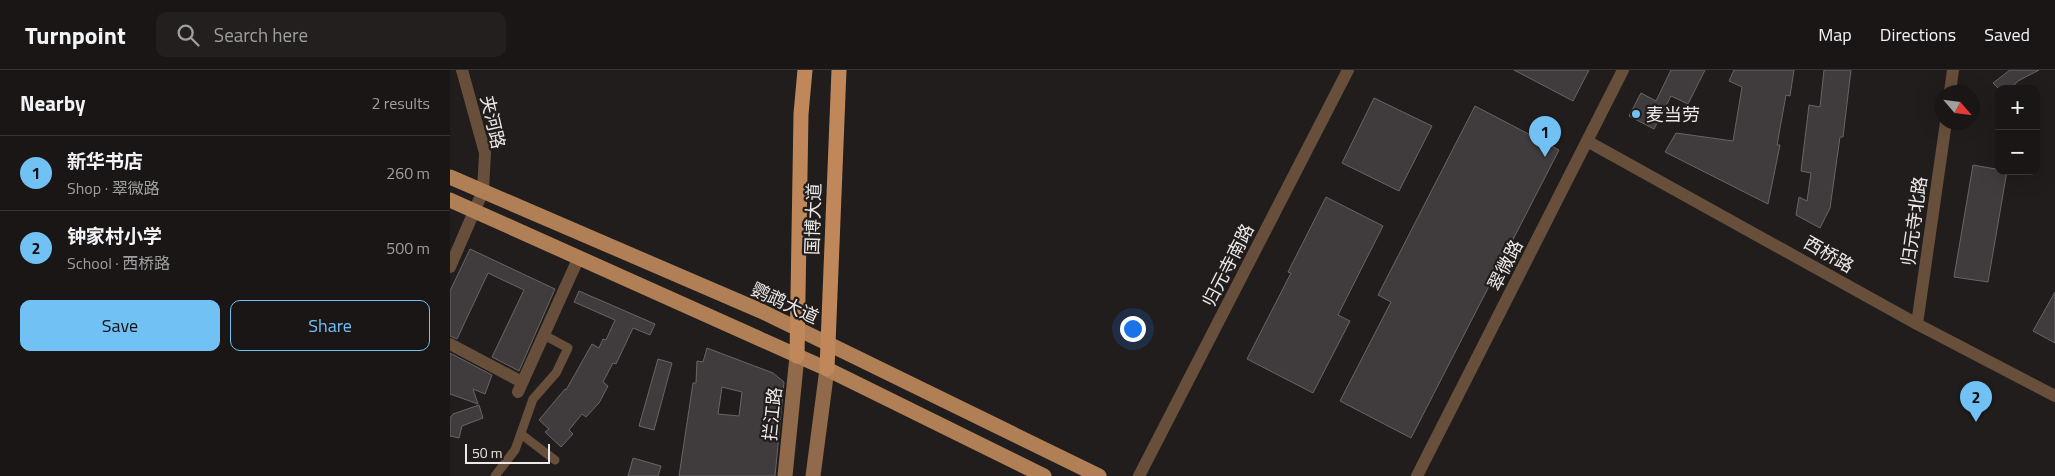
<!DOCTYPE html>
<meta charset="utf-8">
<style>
:root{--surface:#191615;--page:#221f1e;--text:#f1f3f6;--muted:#9f9fa0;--line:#373534;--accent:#71c1f5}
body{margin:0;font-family:"Titillium Web","Noto Sans SC",sans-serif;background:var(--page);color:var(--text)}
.controls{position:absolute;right:15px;top:15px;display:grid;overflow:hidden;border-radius:10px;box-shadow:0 5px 20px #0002}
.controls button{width:45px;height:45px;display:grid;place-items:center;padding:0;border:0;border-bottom:1px solid var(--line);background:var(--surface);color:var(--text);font:25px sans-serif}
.compass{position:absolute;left:1485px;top:15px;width:45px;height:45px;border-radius:50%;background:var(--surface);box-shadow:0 5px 20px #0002;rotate:118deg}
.scale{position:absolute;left:15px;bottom:12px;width:85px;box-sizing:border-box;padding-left:5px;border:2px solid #ece9e8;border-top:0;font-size:14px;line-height:18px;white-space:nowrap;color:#ece9e8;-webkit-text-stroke:4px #211d1c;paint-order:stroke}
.you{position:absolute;left:682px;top:258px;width:18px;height:18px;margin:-12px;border:4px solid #fff;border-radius:50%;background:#1a73e8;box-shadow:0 0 0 8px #1a73e833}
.badge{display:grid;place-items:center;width:32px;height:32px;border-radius:50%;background:var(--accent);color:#111;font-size:16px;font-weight:700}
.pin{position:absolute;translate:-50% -41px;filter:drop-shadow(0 1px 2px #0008)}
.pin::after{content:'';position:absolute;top:26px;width:18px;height:15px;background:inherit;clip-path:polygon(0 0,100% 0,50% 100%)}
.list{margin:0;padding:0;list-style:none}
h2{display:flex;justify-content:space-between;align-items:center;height:65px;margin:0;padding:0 20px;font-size:21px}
h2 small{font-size:16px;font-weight:400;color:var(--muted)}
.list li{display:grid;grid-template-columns:32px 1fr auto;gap:15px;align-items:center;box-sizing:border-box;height:75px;padding:0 20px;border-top:1px solid var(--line)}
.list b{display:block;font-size:19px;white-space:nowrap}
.list p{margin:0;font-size:16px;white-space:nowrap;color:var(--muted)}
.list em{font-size:16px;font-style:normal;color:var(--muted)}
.actions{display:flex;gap:10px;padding:15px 20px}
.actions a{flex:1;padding:11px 0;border:1px solid var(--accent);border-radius:10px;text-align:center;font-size:18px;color:var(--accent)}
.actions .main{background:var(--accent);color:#111}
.icon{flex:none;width:28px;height:28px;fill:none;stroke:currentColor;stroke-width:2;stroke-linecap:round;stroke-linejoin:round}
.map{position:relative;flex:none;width:1605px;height:406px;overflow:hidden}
header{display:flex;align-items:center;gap:30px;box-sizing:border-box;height:70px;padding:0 25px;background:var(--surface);border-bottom:1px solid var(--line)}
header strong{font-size:24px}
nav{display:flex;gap:28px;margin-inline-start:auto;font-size:18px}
.search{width:350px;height:45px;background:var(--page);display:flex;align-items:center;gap:12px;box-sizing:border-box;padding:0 18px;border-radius:10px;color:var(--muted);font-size:19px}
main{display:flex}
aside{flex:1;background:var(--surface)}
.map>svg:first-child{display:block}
.building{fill:#403b3c;stroke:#696465;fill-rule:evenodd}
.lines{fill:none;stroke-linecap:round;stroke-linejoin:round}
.pedestrian{stroke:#674f3b;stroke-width:9}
.minor{stroke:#674f3b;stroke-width:12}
.secondary{stroke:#906a4a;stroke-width:15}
.primary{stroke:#b17f55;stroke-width:15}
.trunk{stroke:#c0885a;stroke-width:15}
.poi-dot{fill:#71c1f5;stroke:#211d1c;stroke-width:2}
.labels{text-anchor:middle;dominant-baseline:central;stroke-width:4.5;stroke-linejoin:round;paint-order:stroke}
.poi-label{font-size:18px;fill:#ece9e8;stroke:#211d1c;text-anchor:start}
.street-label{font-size:18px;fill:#ece9e8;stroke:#211d1c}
</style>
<header>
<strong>Turnpoint</strong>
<div class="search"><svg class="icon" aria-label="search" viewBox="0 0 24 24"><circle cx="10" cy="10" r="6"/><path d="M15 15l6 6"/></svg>Search here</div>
<nav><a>Map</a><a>Directions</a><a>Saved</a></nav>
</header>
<main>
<aside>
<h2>Nearby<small>2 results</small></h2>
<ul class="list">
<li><span class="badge">1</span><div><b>新华书店</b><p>Shop · 翠微路</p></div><em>260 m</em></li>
<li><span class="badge">2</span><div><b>钟家村小学</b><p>School · 西桥路</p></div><em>500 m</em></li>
</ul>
<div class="actions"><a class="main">Save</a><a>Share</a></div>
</aside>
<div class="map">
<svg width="1605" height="406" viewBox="0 0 1605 406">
<rect width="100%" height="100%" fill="#211d1c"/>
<path class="building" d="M1064 0H1139L1123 31Z
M1221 0H1255L1238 34 1221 26 1204 59 1179 46 1191 23 1206 31Z
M1284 0H1344L1340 26 1336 25 1327 75H1330L1318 134 1215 82 1226 63 1283 71 1292 17 1279 11Z
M1374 0H1401L1393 67H1390L1380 138 1370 158 1346 145 1349 127 1357 131 1361 103 1351 101 1359 35 1370 37Z
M1560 0H1589L1568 11 1560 19H1549L1543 13Z
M924 28 982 56 949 121 892 93Z
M1025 36 1109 80 961 368 890 331 941 232 928 225Z
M1523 95 1557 101 1538 212 1504 207Z
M876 127 933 156 888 245 900 251 863 323 797 289 841 203 838 202Z
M20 179 105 219 69 301 42 287 74 220 38 203 7 269 0 266V221Z
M129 221 205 254 200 265 183 258 166 294 163 293 153 312 158 316 149 333 136 347 132 344 119 360 123 364 111 377 95 362 99 359 89 350 115 319 116 320 142 274 149 278 153 269 156 270 165 250 124 232Z
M1605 222V273L1583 261Z
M257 278 323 303 334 312 325 406H229L243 313H246L247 291 253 292ZM272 317 292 322 289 346 268 344Z
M0 283 42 305 35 324 23 319 28 334 0 324Z
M208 289 222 293 204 360 189 356Z
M29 335 33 348 12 356 9 368 0 366V348L3 344Z
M183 388 211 396 208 406H178Z"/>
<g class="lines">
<path class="pedestrian" d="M71 364 105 390
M45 406 65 380 83 329 106 303 118 278 94 265"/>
<path class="minor" d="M1500 22 1503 0
M1137 71 1467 254 1605 326
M0 197 33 121 35 83 12 0
M1467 254 1496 52
M0 274 72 312
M68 322 129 187
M689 406 898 0
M967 406 1173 0"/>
<path class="secondary" d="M335 406 347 286
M363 406 377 299"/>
<path class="primary" d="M0 107 311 241 649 406
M0 130 377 299 594 406"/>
<path class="trunk" d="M347 286 351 44 355 0
M377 299 389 0"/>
</g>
<circle class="poi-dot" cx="1186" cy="44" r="5"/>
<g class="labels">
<g class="poi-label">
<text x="1196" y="44">麦当劳</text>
</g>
<g class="street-label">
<text transform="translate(43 52) rotate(77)">夹河路</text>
<text transform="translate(363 149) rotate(-88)">国博大道</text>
<text transform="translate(1464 151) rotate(-82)">归元寺北路</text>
<text transform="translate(1379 184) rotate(30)">西桥路</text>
<text transform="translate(778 195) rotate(-63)">归元寺南路</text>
<text transform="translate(1055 195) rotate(-63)">翠微路</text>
<text transform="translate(335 233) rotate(25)">鹦鹉大道</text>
<text transform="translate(322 344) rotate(-84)">拦江路</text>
</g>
</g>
</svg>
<div class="controls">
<button>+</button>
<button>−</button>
</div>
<svg class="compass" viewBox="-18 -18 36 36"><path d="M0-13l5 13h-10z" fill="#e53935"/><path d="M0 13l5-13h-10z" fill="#9f9fa0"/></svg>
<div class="scale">50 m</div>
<div class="you"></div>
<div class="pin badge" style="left:1095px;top:87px">1</div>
<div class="pin badge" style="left:1526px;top:352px">2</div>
</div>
</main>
